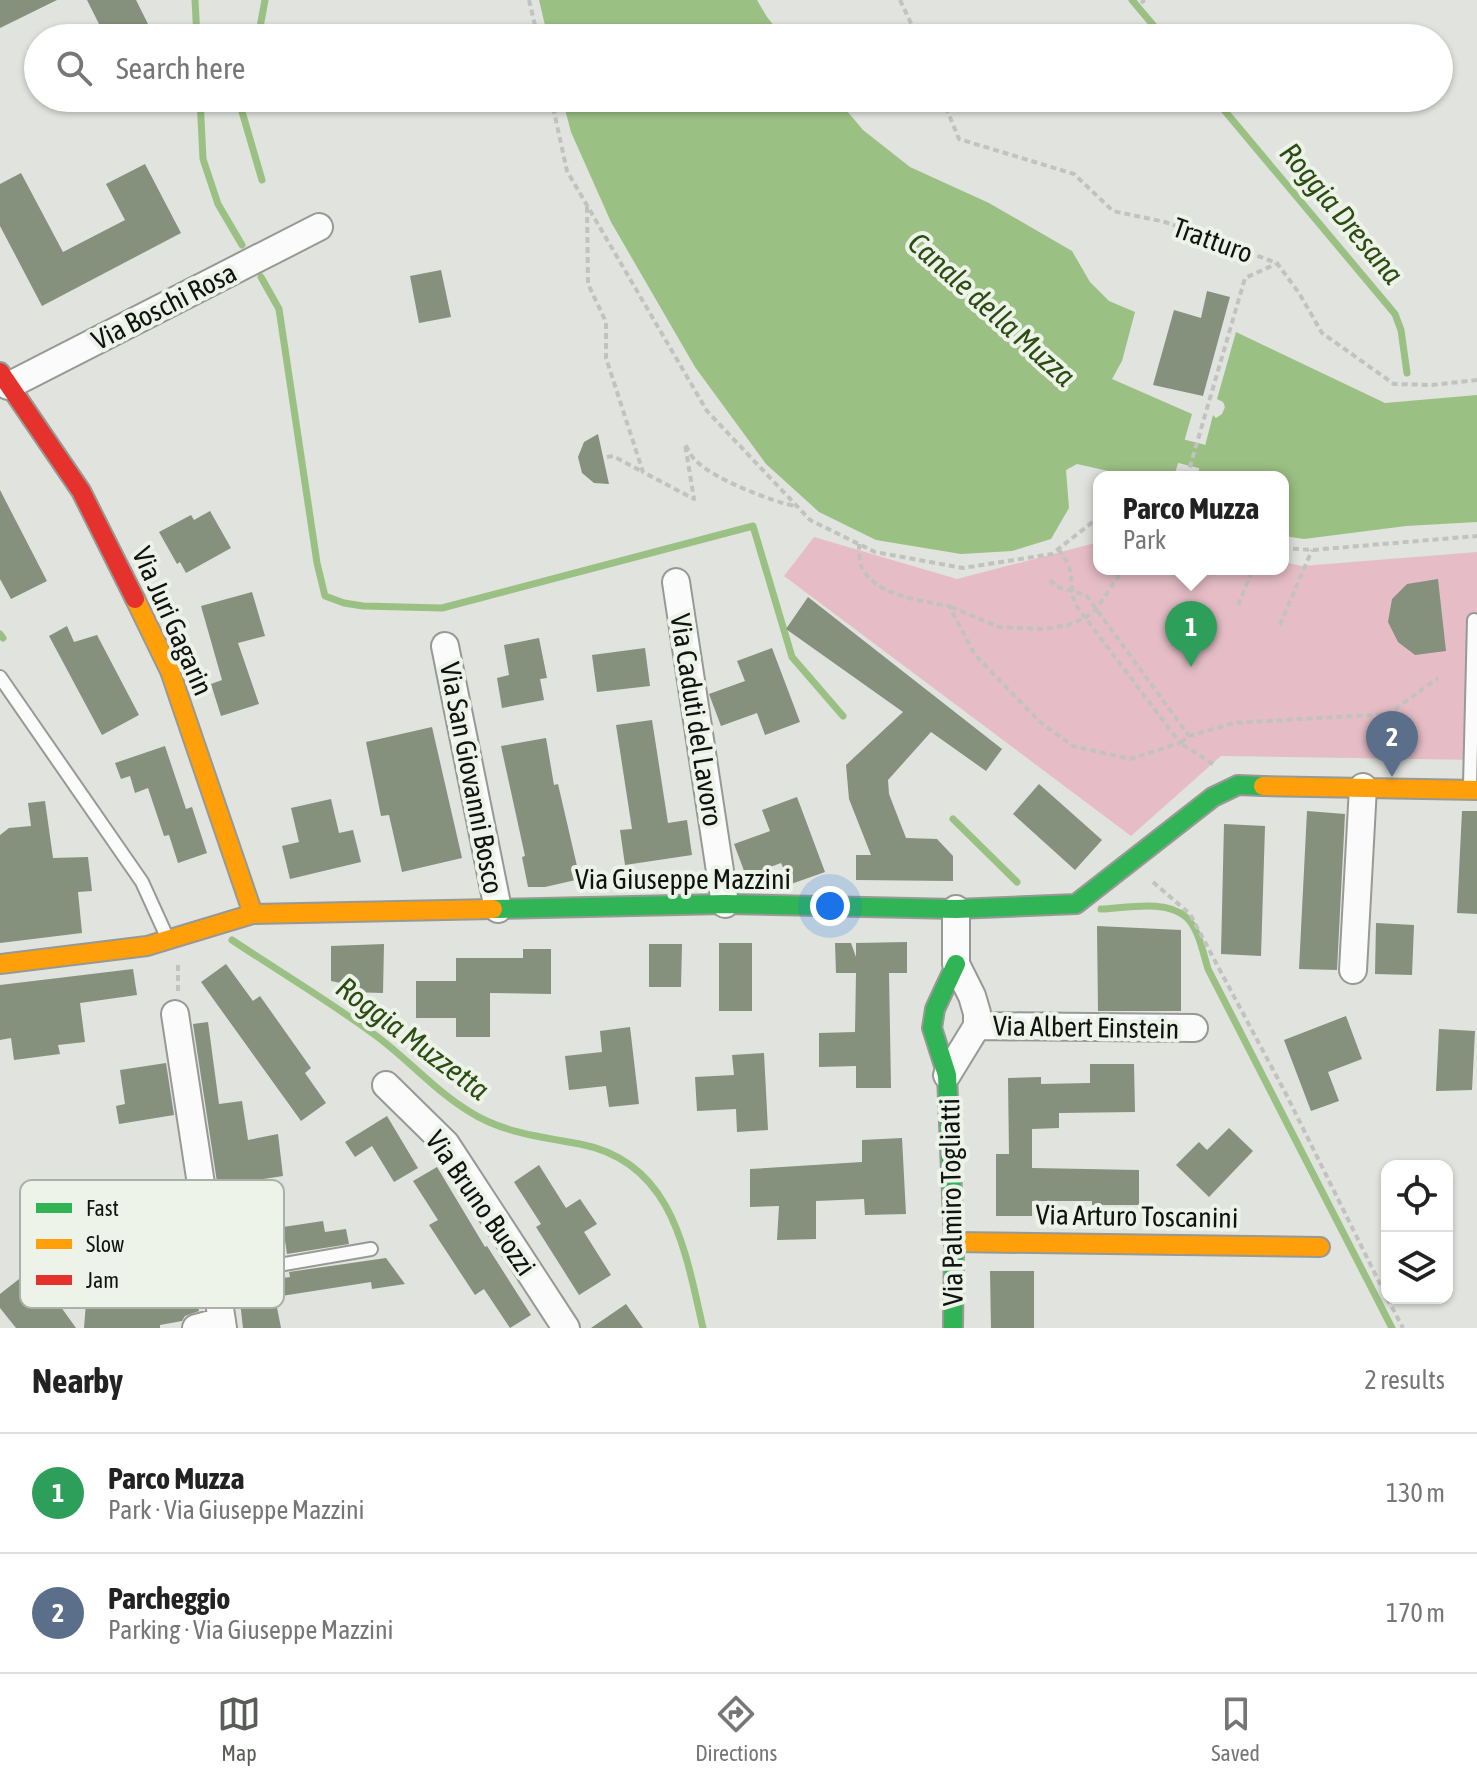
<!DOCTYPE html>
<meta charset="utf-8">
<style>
:root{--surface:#fff;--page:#f6f6f6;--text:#222;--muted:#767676;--line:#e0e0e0;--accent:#595c58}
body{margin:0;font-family:"Asap Condensed",sans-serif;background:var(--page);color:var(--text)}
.controls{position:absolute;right:24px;bottom:24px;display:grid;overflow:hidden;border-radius:16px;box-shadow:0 2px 6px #0004}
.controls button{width:72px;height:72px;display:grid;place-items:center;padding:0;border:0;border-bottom:2px solid var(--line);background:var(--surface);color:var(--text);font:40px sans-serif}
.you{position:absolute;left:830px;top:906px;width:28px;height:28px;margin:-20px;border:6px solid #fff;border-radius:50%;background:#1a73e8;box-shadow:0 0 0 12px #1a73e833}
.badge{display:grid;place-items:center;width:52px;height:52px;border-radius:50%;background:var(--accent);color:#fff;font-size:26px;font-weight:700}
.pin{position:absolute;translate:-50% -66px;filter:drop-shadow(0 2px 4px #0008)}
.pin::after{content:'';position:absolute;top:42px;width:28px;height:24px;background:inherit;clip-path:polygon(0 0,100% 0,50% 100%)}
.popup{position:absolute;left:1093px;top:471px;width:196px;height:104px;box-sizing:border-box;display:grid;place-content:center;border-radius:16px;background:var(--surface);filter:drop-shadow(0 2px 6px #0005);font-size:26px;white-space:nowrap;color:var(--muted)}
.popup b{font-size:30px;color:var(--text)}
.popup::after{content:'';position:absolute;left:50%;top:100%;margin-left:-16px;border:16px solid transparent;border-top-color:var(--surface)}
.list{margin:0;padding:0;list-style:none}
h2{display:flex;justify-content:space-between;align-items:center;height:104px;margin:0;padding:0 32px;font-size:34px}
h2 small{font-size:26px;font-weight:400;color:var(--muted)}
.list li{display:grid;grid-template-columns:52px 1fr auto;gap:24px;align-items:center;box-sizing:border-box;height:120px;padding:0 32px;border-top:2px solid var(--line)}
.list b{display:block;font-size:30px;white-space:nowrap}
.list p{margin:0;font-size:26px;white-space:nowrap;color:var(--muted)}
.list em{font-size:26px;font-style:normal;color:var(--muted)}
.icon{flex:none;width:44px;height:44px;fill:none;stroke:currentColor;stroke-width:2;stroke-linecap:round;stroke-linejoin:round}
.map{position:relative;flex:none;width:1477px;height:1328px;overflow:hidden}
.search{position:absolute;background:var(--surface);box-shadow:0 2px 6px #0004;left:24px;right:24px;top:24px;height:88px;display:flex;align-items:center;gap:20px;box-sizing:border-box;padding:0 28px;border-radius:44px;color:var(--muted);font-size:30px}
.sheet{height:344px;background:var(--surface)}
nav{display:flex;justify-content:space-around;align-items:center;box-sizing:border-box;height:112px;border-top:2px solid var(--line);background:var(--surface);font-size:22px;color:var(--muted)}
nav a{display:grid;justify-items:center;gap:4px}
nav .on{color:var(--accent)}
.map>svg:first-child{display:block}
.green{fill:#e6bdc7}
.water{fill:#9bc084}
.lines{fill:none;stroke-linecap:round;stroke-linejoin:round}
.stream{stroke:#9bc084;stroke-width:7}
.canal{stroke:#9bc084;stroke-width:24}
.building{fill:#85907d}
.lane-casing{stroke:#979995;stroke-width:16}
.street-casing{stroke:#979995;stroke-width:30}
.fast-casing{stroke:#979995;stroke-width:22}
.slow-casing{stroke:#979995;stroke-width:22}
.jam-casing{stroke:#979995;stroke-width:22}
.path{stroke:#c2c2c1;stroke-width:4;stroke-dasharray:6 4;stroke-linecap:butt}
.lane{stroke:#fafbfa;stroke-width:12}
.street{stroke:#fafbfa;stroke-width:26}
.fast{stroke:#30b455;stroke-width:18}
.slow{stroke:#ff9f0a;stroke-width:18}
.jam{stroke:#e5322d;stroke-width:18}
.labels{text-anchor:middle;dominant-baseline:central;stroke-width:8;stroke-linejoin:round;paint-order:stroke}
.street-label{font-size:28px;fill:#111310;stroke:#edf3e9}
.water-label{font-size:30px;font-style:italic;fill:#2b4d12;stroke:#edf3e9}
.key{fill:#edf3e9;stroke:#abb0a8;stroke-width:2}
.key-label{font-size:22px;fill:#111310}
</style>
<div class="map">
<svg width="1477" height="1328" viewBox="0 0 1477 1328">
<rect width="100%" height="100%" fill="#e0e3de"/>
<path class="green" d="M814 537 957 579 1099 542V569H1283V562L1302 566 1477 552V760L1221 756 1131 836 784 576Z"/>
<path class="water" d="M539 0H757L767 17 784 38H548Z
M562 98H836L863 130 910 167 989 203 1072 251 1090 282 1109 301 1135 312 1122 361 1112 379 1192 414 1174 477H1135L1077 464 1066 470 1069 508 1051 539 1012 551 961 554 876 540 819 512 766 464 695 367 611 222 571 132Z
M1236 332 1385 403 1477 395V522L1406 526 1304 539 1284 536 1283 477H1197L1213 415 1216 418 1222 414 1225 407 1223 402 1217 399Z"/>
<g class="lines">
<path class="stream" d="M195 0 197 38
M1132 0 1164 38
M258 38 265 0
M200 98 203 159 218 204 242 245
M238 98 262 180
M1214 98 1395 314 1401 330 1407 373
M261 277 279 309 317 563 325 596 344 603 363 606 442 608 753 526 792 657 843 716
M0 634 3 638
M953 819 1017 882
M1101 909C1126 908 1166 899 1186 917 1199 929 1203 953 1208 969L1392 1328
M232 940C280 972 329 1001 375 1035 408 1059 435 1091 470 1112 503 1133 542 1137 580 1144 673 1162 685 1250 703 1328"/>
<path class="canal" d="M1153 444 1282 477"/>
</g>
<path class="building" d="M0 0H57L0 28Z
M87 0H136L155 38H106Z
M145 164 181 233 42 306 0 226V184L21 173 63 252 125 220 106 184Z
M441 270 451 317 419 323 410 276Z
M1207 291 1230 297 1203 396 1153 385 1174 310 1201 318Z
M598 434 609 484 594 483 582 473 578 457 584 442Z
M0 490 47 581 11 599 0 579Z
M210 511 231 548 186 573 180 562 177 564 159 532 191 515 194 520Z
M1438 579 1446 651 1415 655 1398 642 1388 622 1392 599 1407 584Z
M252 592 265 636 238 643 259 704 221 716 211 684 222 680 201 606Z
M808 597 1002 749 986 771 931 732 888 780 889 794 906 838 937 839 953 856V881L856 880V855H871L849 799 846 765 903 712 786 629Z
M67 626 74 642 97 635 139 715 102 735 49 636Z
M539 638 547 678 540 679 544 700 502 708 497 678 509 675 504 645Z
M645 648 650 686 597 692 592 655Z
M772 648 800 722 765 735 757 713 721 726 709 694 745 681 737 661Z
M652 720 668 823 687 820 692 855 625 865 620 830 632 829 616 725Z
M432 727 462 858 402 872 389 815 381 816 366 742Z
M546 738 554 785 558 784 580 879 545 887H528L522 857 525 856 501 746Z
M165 746 186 809 192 807 207 853 178 863 169 835 164 836 148 788 135 793 130 776 121 779 115 763Z
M1039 784 1102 840 1075 870 1013 814Z
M797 797 825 872 791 884 781 863 746 876 734 844 770 831 762 810Z
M331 799 339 833 353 830 361 862 290 879 282 846 299 842 291 808Z
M45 801 53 858 88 857 92 891 78 892 82 933 0 943V835L9 828 31 826 28 803Z
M1307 811 1345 814 1337 970 1299 969Z
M1462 811H1477V914L1457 913Z
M1224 824 1265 826 1261 956 1221 954Z
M1376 923 1414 925 1412 975 1375 974Z
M1097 926 1181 930V1011H1098Z
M907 942V973H889L891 1088H856V1066L819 1067V1033L855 1032 856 973H836L835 943H851L856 957V943Z
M719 943H752V1011H719Z
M384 944 383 993 349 992 350 985 331 981V946Z
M649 944H682L681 987H649Z
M523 949H551V994L490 993V1037H456V1018H416V981H456V958H523Z
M226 964 253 1001 260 996 311 1068 305 1073 326 1103 301 1121 201 982Z
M133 969 137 995 80 1003 85 1042 58 1045 60 1054 14 1060 11 1038 0 1040V985Z
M1346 1016 1362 1059 1328 1072 1339 1101 1311 1111 1284 1040Z
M208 1022 219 1104 242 1101 248 1140 278 1134 283 1176 244 1182 247 1203H243V1213L250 1258 229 1261 193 1024Z
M630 1027 639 1104 609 1107 606 1086 569 1090 565 1056 602 1052 600 1031Z
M1439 1029 1475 1031 1472 1090 1436 1091Z
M764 1053 768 1130 737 1132 736 1109 697 1111 695 1077 734 1075 732 1055Z
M166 1063 174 1115 119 1124 116 1106 125 1104 120 1070Z
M1090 1064H1134L1135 1112 1059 1113V1128L1032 1129V1168L1139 1170V1205H1092V1201H1032V1216H996V1154H1009L1008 1078 1041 1077V1084L1090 1083Z
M387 1116 418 1168 394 1182 372 1146 355 1157 345 1142Z
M1229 1128 1253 1151 1209 1197 1176 1165 1199 1142 1207 1150Z
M902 1138 906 1214 865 1215 864 1199 816 1201V1239L777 1240 779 1206 750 1207V1169L862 1162V1140Z
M539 1165 566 1208 580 1199 597 1224 584 1232 611 1275 579 1295 536 1227 541 1224 514 1182Z
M437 1167 485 1247 487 1246 531 1315 510 1328 484 1289 475 1295 429 1225 438 1220 413 1181Z
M323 1221 325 1232 346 1229 349 1244 287 1254 283 1227Z
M386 1258 405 1284 372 1289 371 1282 275 1297 281 1328H243L238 1284 290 1277 289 1272Z
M109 1259 107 1308 164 1297 160 1274 191 1268 199 1311 185 1316 182 1321 160 1325V1328H84L89 1264Z
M33 1268 76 1328H16L0 1308V1294Z
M990 1271H1034V1328H991Z
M626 1304 643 1328H591Z"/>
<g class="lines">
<defs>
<path id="lane" d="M0 677 142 882 167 937
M1470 785 1474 620
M215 1276 371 1249"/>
<path id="street" d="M8 386 319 227
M676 582 725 904
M445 646 498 909
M1353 970 1363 787
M175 1014 223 1328
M977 1026 1194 1028
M947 1075 977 1026V1013L972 996 956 964V909
M386 1085 446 1144 566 1328
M196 1328 222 1321"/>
<path id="fast" d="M493 909 725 904 956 909 1076 904 1213 797 1238 785 1263 786
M953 1328 954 1242 947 1075 932 1028 935 1009 956 964"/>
<path id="slow" d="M135 599 170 671 253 914
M1263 786 1477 790
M0 964 147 946 253 914 493 909
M954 1242 1320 1247"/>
<path id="jam" d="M0 372 81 491 135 599"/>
</defs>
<use href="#lane" class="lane-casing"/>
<use href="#street" class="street-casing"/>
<use href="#fast" class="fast-casing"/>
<use href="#slow" class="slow-casing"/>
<use href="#jam" class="jam-casing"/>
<path class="path" d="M529 0 538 38
M900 0 918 38
M1141 3 1145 0
M551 98 567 171 707 411 810 520 875 552 963 568 1052 554 1099 517
M942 98 959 139 1074 174 1113 211 1165 222 1277 263 1299 293 1322 333 1394 384 1432 385 1477 380
M587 207 588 284 606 322V358L643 472 694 499 685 444C688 449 691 456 695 460 715 480 771 501 798 507
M607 457 613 456 641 471
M1187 477 1245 278 1276 264
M1097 516 1099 501
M859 544C859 552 859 563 863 570 878 596 922 601 949 606L975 655 1040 722 1073 746 1130 759 1180 743 1075 604C1067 579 1078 573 1058 549
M1283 548 1312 550 1477 536
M1050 580 1057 587 1086 595 1189 736
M1238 605 1253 569
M951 607 999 627 1043 629 1068 625 1085 618 1096 609 1118 577 1120 569
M1280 625 1312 550
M1213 764 1180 743 1189 736 1234 723 1388 714 1438 678
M1153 882 1190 914 1286 1094 1387 1298
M178 965V992
M1387 1298 1403 1328"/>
<use href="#lane" class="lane"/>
<use href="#street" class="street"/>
<use href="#fast" class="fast"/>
<use href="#slow" class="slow"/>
<use href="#jam" class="jam"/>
</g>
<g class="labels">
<g class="street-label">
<text transform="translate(1213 240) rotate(20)">Tratturo</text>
<text transform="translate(164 306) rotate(-27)">Via Boschi Rosa</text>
<text transform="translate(173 621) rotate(66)">Via Juri Gagarin</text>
<text transform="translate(697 720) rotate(81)">Via Caduti del Lavoro</text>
<text transform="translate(472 778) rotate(79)">Via San Giovanni Bosco</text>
<text x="683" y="879">Via Giuseppe Mazzini</text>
<text transform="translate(1086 1027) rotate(1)">Via Albert Einstein</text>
<text transform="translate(951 1202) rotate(-91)">Via Palmiro Togliatti</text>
<text transform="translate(481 1203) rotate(55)">Via Bruno Buozzi</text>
<text transform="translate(1137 1216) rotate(1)">Via Arturo Toscanini</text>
</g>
<g class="water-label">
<text transform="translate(1342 213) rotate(50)">Roggia Dresana</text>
<text transform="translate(992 309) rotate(42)">Canale della Muzza</text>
<text transform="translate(413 1038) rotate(37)">Roggia Muzzetta</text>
</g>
</g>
<rect x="20" y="1180" width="264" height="128" rx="12" class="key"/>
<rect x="36" y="1203" width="36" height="10" fill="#30b455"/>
<rect x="36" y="1239" width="36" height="10" fill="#ff9f0a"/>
<rect x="36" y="1275" width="36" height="10" fill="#e5322d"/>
<g class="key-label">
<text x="86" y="1216">Fast</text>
<text x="86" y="1252">Slow</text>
<text x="86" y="1288">Jam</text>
</g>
</svg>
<div class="controls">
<button><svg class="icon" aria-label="locate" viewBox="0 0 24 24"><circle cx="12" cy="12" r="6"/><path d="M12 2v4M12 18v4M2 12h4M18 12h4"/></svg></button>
<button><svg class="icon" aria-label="layers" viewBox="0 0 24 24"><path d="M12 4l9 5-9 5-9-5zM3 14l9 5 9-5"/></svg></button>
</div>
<div class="you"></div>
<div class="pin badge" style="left:1191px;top:667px;background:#2e9e5b">1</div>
<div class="popup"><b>Parco Muzza</b>Park</div>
<div class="pin badge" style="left:1392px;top:777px;background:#5c6f8a">2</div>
<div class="search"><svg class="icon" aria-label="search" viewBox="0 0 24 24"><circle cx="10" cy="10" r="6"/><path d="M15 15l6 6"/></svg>Search here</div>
</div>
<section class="sheet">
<h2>Nearby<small>2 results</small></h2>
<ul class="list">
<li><span class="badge" style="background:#2e9e5b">1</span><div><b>Parco Muzza</b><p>Park · Via Giuseppe Mazzini</p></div><em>130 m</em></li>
<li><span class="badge" style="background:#5c6f8a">2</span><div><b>Parcheggio</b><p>Parking · Via Giuseppe Mazzini</p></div><em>170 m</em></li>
</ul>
</section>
<nav>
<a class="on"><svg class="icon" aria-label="map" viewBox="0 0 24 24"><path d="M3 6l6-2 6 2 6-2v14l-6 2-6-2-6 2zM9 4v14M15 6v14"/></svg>Map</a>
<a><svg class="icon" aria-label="directions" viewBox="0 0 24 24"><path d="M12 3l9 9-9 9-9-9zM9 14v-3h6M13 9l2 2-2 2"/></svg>Directions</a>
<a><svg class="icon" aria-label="saved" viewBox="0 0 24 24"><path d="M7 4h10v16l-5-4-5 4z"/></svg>Saved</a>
</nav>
